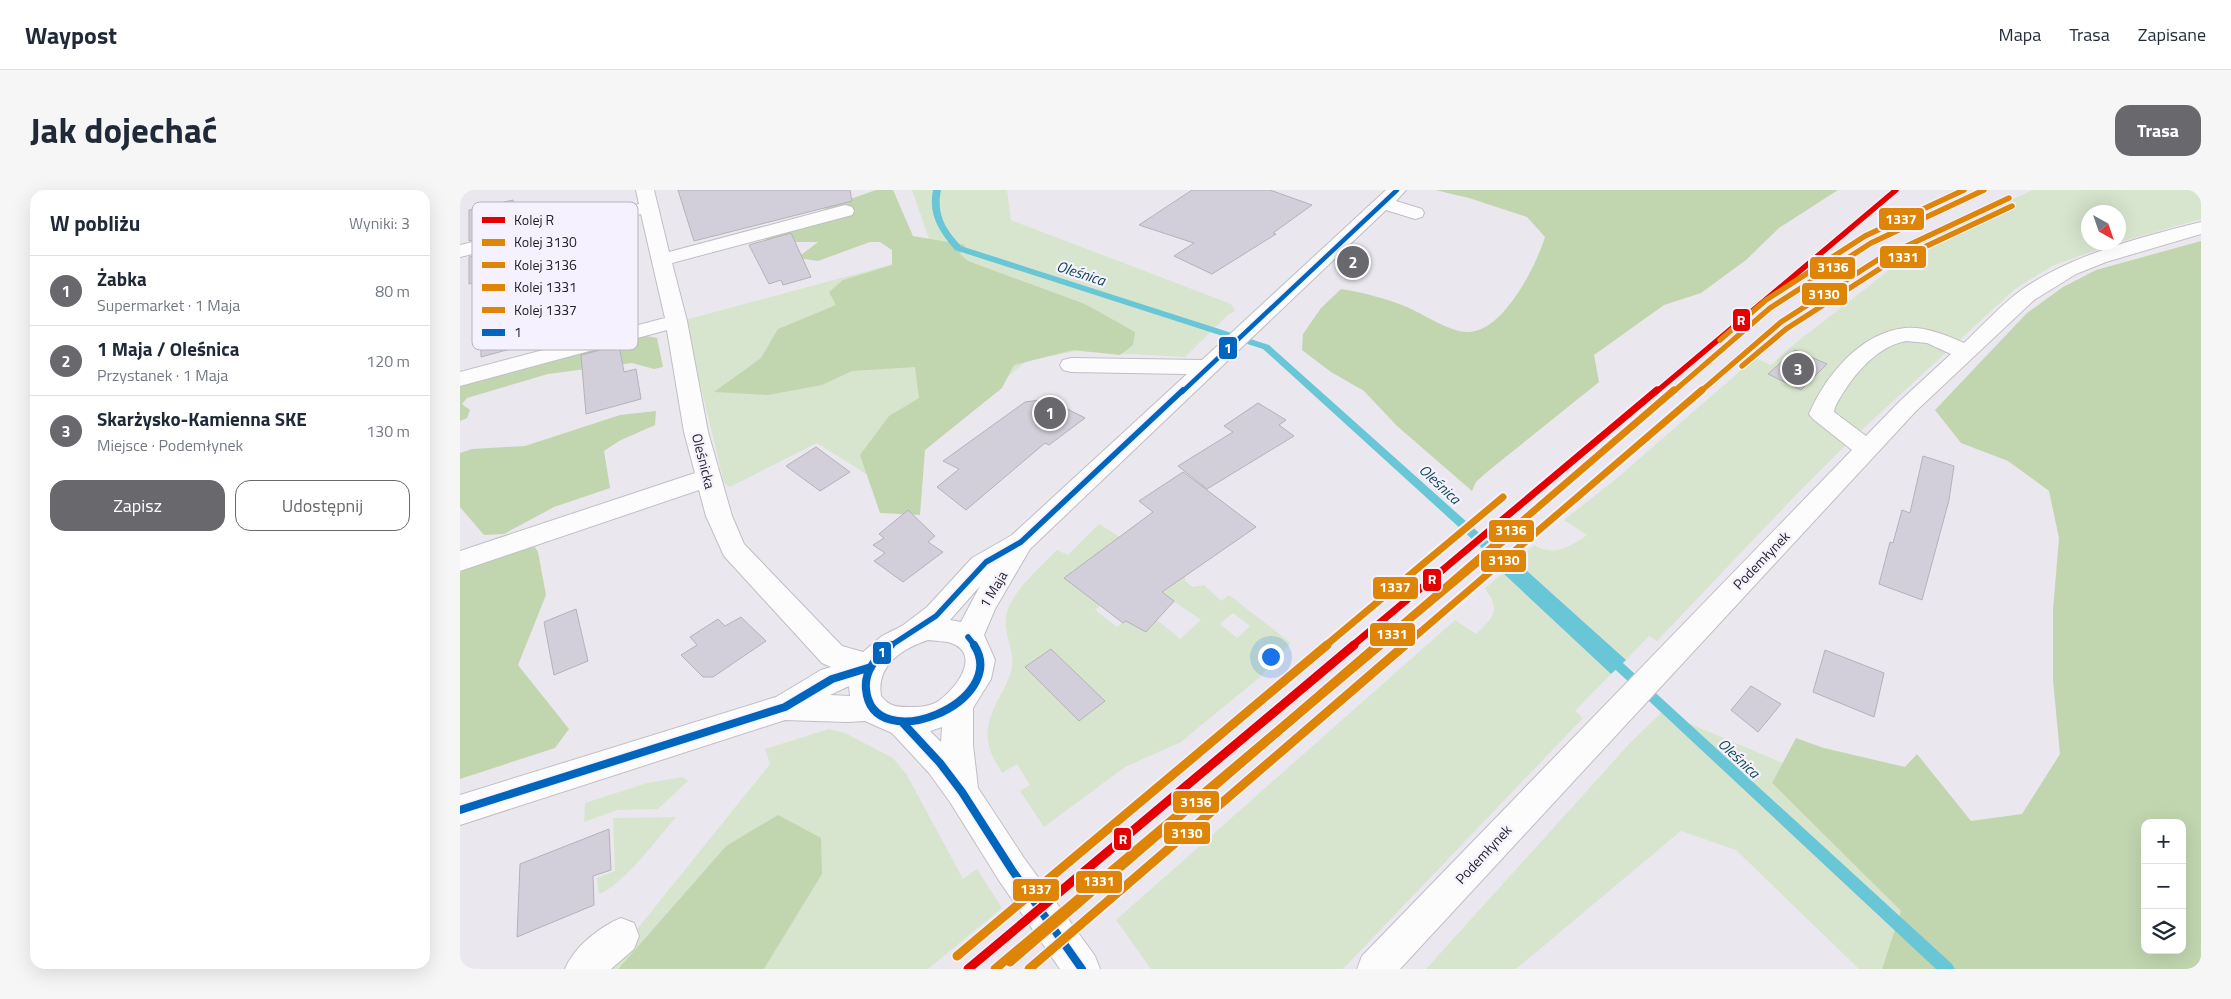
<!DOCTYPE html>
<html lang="pl">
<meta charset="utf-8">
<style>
:root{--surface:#fff;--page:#f6f6f7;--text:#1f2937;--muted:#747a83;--line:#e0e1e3;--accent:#69686d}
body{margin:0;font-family:"Titillium Web",sans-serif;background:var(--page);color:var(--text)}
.controls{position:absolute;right:15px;bottom:15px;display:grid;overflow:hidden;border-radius:10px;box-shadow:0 5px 20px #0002}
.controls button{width:45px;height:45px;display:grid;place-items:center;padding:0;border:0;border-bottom:1px solid var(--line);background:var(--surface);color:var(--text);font:25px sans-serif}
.compass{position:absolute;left:1621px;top:15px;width:45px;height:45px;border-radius:50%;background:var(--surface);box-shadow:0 5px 20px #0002;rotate:140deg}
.you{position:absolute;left:810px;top:466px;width:18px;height:18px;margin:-12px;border:4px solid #fff;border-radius:50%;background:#1a73e8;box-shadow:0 0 0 8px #1a73e833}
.badge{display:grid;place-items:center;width:32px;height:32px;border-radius:50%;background:var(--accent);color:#fff;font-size:16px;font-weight:700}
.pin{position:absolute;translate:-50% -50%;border:2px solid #fff;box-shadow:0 1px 5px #0006}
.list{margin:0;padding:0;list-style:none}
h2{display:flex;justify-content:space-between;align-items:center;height:65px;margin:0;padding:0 20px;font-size:21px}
h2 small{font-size:16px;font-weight:400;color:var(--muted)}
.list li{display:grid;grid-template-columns:32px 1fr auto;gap:15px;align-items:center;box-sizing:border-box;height:70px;padding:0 20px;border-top:1px solid var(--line)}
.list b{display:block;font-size:19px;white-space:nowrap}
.list p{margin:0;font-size:16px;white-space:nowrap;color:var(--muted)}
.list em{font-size:16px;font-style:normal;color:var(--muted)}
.actions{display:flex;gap:10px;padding:15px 20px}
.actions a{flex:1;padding:11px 0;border:1px solid var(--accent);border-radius:15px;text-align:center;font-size:18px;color:var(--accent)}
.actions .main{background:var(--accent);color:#fff}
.icon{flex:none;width:28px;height:28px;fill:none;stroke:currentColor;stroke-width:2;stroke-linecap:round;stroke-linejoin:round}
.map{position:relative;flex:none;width:1741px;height:779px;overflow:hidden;border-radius:15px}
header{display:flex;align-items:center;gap:30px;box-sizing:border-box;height:70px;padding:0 25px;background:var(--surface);border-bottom:1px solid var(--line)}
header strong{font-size:24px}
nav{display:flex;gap:28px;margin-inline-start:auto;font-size:18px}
.intro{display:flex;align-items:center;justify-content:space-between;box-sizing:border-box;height:120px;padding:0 30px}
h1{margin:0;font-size:35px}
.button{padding:12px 22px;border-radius:15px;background:var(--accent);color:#fff;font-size:18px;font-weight:700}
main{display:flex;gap:30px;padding:0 30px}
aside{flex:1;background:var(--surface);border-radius:15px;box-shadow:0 5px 20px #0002}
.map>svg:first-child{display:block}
.green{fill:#d7e5ce;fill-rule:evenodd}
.forest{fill:#c1d6af;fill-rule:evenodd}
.water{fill:#69c6d6}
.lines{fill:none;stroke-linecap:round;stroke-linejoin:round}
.stream{fill:#69c6d6;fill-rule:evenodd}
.building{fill:#d3cfda;stroke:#b4b2b8}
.minor-casing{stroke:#c0bec4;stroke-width:2}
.minor{fill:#fcfcfc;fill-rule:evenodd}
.bus-1-far2-casing{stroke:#f6f1ff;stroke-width:7}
.bus-1-far1-casing{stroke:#f6f1ff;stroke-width:9}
.bus-1-casing{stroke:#f6f1ff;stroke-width:11}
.bus-1-far2{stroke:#0065bd;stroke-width:4.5}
.bus-1-far1{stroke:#0065bd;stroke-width:5.5}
.bus-1{stroke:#0065bd;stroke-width:8}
.rail-1-far2-casing{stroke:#f6f1ff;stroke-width:8}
.rail-1-far1-casing{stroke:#f6f1ff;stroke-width:11}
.rail-1-casing{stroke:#f6f1ff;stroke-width:12}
.rail-2-far2-casing{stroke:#f6f1ff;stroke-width:8}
.rail-2-far1-casing{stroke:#f6f1ff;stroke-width:11}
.rail-2-casing{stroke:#f6f1ff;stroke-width:12}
.rail-3-far2-casing{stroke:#f6f1ff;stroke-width:8}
.rail-3-far1-casing{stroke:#f6f1ff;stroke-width:11}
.rail-3-casing{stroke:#f6f1ff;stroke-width:12}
.rail-4-far2-casing{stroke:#f6f1ff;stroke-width:8}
.rail-4-far1-casing{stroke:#f6f1ff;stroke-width:11}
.rail-4-casing{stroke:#f6f1ff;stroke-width:12}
.rail-5-far2-casing{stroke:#f6f1ff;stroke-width:8}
.rail-5-far1-casing{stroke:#f6f1ff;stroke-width:11}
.rail-5-casing{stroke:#f6f1ff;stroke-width:12}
.rail-1-far2{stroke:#e50000;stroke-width:5.5}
.rail-1-far1{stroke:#e50000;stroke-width:7}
.rail-1{stroke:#e50000;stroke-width:9}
.rail-2-far2{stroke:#de8406;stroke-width:5.5}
.rail-2-far1{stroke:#de8406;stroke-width:7}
.rail-2{stroke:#de8406;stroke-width:9}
.rail-3-far2{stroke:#de8406;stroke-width:5.5}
.rail-3-far1{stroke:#de8406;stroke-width:7}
.rail-3{stroke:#de8406;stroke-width:9}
.rail-4-far2{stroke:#de8406;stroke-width:5.5}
.rail-4-far1{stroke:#de8406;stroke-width:7}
.rail-4{stroke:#de8406;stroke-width:9}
.rail-5-far2{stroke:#de8406;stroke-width:5.5}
.rail-5-far1{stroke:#de8406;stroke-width:7}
.rail-5{stroke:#de8406;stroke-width:9}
.labels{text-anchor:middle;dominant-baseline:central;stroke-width:4.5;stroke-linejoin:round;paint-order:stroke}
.street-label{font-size:14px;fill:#242328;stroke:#f6f1ff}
.water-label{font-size:15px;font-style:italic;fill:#0f4750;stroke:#f6f1ff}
.key{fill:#f6f1ff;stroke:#b7b3be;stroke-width:1}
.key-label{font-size:14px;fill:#242328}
.line-badge{stroke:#f6f1ff;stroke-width:2}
.badge-label{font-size:14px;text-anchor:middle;font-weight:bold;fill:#fff}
</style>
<header>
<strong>Waypost</strong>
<nav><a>Mapa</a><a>Trasa</a><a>Zapisane</a></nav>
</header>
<div class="intro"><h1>Jak dojechać</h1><a class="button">Trasa</a></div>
<main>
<aside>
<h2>W pobliżu<small>Wyniki: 3</small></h2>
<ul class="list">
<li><span class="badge">1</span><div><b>Żabka</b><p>Supermarket · 1 Maja</p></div><em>80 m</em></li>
<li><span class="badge">2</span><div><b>1 Maja / Oleśnica</b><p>Przystanek · 1 Maja</p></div><em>120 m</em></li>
<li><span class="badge">3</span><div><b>Skarżysko-Kamienna SKE</b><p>Miejsce · Podemłynek</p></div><em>130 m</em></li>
</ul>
<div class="actions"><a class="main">Zapisz</a><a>Udostępnij</a></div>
</aside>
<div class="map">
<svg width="1741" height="779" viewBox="0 0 1741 779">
<rect width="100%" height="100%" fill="#eae8ee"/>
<path class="green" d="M452 0H547L551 30 766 112 772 115 775 121 769 124 725 167 616 161 567 171 417 291 357 253 270 297 264 293 225 130 474 63Z
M1573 0H1741V29L1650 55 1592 76 1555 99 1392 249 1333 308 1197 451 1189 446 1166 470 1056 371 1074 355C1094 367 1110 357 1127 345L1104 330 1156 289 1295 168 1311 175 1333 155 1478 42ZM1628 22H1658V52H1628Z
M639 334 660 347 604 388 640 416 635 420 657 437 681 418 678 415 726 386 725 391 733 397 744 395 761 411 769 405 831 453 800 487 721 552 665 577 584 637 560 601 570 595 557 574 542 583C523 553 523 537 540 506 545 497 550 487 552 478 555 454 538 439 550 414 561 393 581 377 597 360L608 365ZM695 409 709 417 715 412 741 430 720 449 697 430 686 442 672 434ZM773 423 790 436 777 448 760 434Z
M1043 383 1151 484 1115 521 1123 528 883 779H691L656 730 995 430 1016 444C1034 426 1041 421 1025 398Z
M1202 522 1323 573 1312 593 1441 721 1422 779H1399L1276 660 1221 641 1056 779H966L1171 552Z
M369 539 385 543 433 568 447 585 503 689 517 679 542 718 468 779H304L362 684 266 656 158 779H145L310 574 305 559Z
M222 587 228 591 198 619 157 620 124 632 125 613 187 593Z
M216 627C200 646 161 697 139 704L137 688 155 681 153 628Z"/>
<path class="forest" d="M416 0H433L453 46 505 55 500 64 508 71 625 114 675 142 673 155 660 165 613 160 554 175 542 198 465 260 460 325 420 323 400 265 429 226 459 208 455 177 392 181 362 195 308 205 254 202 301 168 318 139 376 115 369 102 383 90 432 75V60L420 52H410L358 71 337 68 358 52H336L306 59V49L364 27 366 13H379Z
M975 0H1378L1319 38 1286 70 1241 103 1204 115 1134 165 1139 192 1027 282 1016 292 1012 301 937 236 904 201 871 182 842 160 843 144 861 118 881 99C905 103 925 108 947 117 963 124 990 142 1007 142 1043 143 1076 76 1085 47L1067 27 1009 8Z
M1741 51V779H1422L1441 721 1312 593 1336 548 1364 558 1445 577 1457 564 1511 631 1562 624 1600 564 1593 490V420L1599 348 1589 301 1548 271 1501 253 1475 220 1567 123 1603 97 1636 80ZM1685 633H1722V760H1685Z
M186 146 197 148 203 177 194 179 172 173 88 184 7 208 2 214 10 220 7 228 0 231V194Z
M196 221 195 235 159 251 144 261 150 298 94 317 44 344 24 345 0 317V263L12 259 65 256 160 225Z
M75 357 78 362 86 405 58 475 109 539 95 558 0 589V383L23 366 34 362Z
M318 625 361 648 362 684 304 779H158L266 656Z"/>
<path class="water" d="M1056 371 1166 470 1151 484 1043 383Z"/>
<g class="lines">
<path class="stream" d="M473 0H481C476 24 485 39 501 56L809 155 1065 384 1067 387 1065 390H1057L803 159 495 60C479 41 468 25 473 0Z
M1148 461 1152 463 1492 774 1495 779H1476L1144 469 1142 466 1144 463Z"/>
</g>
<path class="building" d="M218 0H390L392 11 234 51Z
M732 0H810L852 15 813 43 816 44 752 84 714 66 734 53 679 35Z
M53 10 55 41 9 51V20Z
M331 43 351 87 323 95 321 90 309 94 289 55Z
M55 56 57 99 146 77 156 139 120 148V140L21 167 20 91 9 94V67Z
M159 155 164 182 176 179 181 209 126 224 121 165Z
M1335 160 1367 174 1341 200 1308 184Z
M588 209 625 228 589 255 585 253 506 320 477 297 499 279 483 271 565 212Z
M798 213 826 230 819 235 834 246 747 299 718 276 773 242 764 236Z
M356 257 390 282 360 301 326 276Z
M1463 266 1494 276 1489 310 1462 410 1419 394 1430 352 1433 353 1442 320 1450 323Z
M723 282 796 337 702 402 714 411 686 442 666 431 663 433 604 388 693 322 679 311Z
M448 320 475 346 468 352 483 362 443 392 414 371 425 363 413 355 424 348 419 344Z
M116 419 128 471 94 485 84 432Z
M281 427 306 451 253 487H243L221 465 237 455 230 447 258 429 265 436Z
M591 459 645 511 619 531 565 477Z
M1365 460 1424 483 1414 527 1353 502Z
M1291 496 1321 514 1298 542 1271 520Z
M149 639 151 680 133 686 134 715 57 747 60 674Z"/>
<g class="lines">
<defs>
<path id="minor" d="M176 0H194L209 62 385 15 392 17 394 21 392 25 212 73 227 131 248 242 272 326 284 354 382 456 403 462 422 446 442 436 467 417 512 368 552 345 727 184 611 182 603 180 600 175 603 170 611 168 742 170 926 0H946L936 11 962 19 964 23 962 27 955 29 926 20 570 359 535 419 524 445 535 470 531 489 513 518V555L518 598 564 668 635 766 640 779H600L540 692 490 612 469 583 432 543 405 531 387 532 325 530 0 635V605L316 507 361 480 371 477 362 473 264 366 246 326 239 300 0 381V361L235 283 224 242 207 140 0 196V182L205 128 181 24 0 67V55L179 14ZM520 396 501 432 490 430ZM468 450C475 451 485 451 491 453 524 465 493 503 475 513 467 517 458 517 448 517 436 517 429 516 421 506 416 476 441 459 468 450ZM389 496 390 506 370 505ZM482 537 481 552 470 541Z
M1741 32V44L1646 72 1616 84 1574 110 1456 221 940 779H897L902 766 1392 260 1353 229 1349 224C1366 185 1400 143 1445 138 1464 136 1486 145 1504 153 1522 136 1540 116 1560 101 1610 65 1681 47 1741 32ZM1446 151 1467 153 1491 164 1440 211 1406 246 1374 222 1375 217C1389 190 1414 157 1446 151Z
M161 728 174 733 179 746 174 759 151 779H105C114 757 139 737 161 728Z"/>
</defs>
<use href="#minor" class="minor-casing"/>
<use href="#minor" class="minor"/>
<defs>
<path id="bus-1-far2" d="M722 202 937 0"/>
<path id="bus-1-far1" d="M508 447 515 456
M430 456 476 426 526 372 561 352 723 200"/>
<path id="bus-1" d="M431 455C417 466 404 480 406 499 412 569 551 512 514 455
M442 532 480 573 502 602 552 680 622 779
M0 620 325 517 372 489 411 477"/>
</defs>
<use href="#bus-1-far2" class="bus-1-far2-casing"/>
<use href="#bus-1-far1" class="bus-1-far1-casing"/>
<use href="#bus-1" class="bus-1-casing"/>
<use href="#bus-1-far2" class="bus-1-far2"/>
<use href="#bus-1-far1" class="bus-1-far1"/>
<use href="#bus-1" class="bus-1"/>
<defs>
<path id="rail-1-far2" d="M1196 202 1436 0"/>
<path id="rail-1-far1" d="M892 456 1197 200"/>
<path id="rail-1" d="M508 779 894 455"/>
<path id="rail-2-far2" d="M1240 202 1321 132 1419 69 1549 8"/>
<path id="rail-2-far1" d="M944 456 1242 200"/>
<path id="rail-2" d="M569 779 945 455"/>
<path id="rail-3-far2" d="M1213 202 1310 118 1411 53 1524 0"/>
<path id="rail-3-far1" d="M917 456 1214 200"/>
<path id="rail-3" d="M550 772 918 455"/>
<path id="rail-4-far2" d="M1282 176 1326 139 1424 76 1552 16"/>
<path id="rail-4-far1" d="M918 456 1065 333"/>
<path id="rail-4" d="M535 779 920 455"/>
<path id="rail-5-far2" d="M1260 150 1306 110 1405 46 1504 0"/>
<path id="rail-5-far1" d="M865 456 1043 307"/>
<path id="rail-5" d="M497 766 867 455"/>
</defs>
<use href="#rail-1-far2" class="rail-1-far2-casing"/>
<use href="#rail-1-far1" class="rail-1-far1-casing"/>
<use href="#rail-1" class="rail-1-casing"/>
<use href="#rail-2-far2" class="rail-2-far2-casing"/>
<use href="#rail-2-far1" class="rail-2-far1-casing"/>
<use href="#rail-2" class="rail-2-casing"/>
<use href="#rail-3-far2" class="rail-3-far2-casing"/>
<use href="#rail-3-far1" class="rail-3-far1-casing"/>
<use href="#rail-3" class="rail-3-casing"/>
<use href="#rail-4-far2" class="rail-4-far2-casing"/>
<use href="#rail-4-far1" class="rail-4-far1-casing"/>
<use href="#rail-4" class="rail-4-casing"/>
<use href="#rail-5-far2" class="rail-5-far2-casing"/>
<use href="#rail-5-far1" class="rail-5-far1-casing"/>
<use href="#rail-5" class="rail-5-casing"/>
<use href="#rail-1-far2" class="rail-1-far2"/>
<use href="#rail-1-far1" class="rail-1-far1"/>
<use href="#rail-1" class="rail-1"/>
<use href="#rail-2-far2" class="rail-2-far2"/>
<use href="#rail-2-far1" class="rail-2-far1"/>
<use href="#rail-2" class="rail-2"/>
<use href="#rail-3-far2" class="rail-3-far2"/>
<use href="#rail-3-far1" class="rail-3-far1"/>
<use href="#rail-3" class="rail-3"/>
<use href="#rail-4-far2" class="rail-4-far2"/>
<use href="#rail-4-far1" class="rail-4-far1"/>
<use href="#rail-4" class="rail-4"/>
<use href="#rail-5-far2" class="rail-5-far2"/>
<use href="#rail-5-far1" class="rail-5-far1"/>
<use href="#rail-5" class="rail-5"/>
</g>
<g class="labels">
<g class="street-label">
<text transform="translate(244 271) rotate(76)">Oleśnicka</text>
<text transform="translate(1301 370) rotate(-46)">Podemłynek</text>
<text transform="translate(533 399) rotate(-59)">1 Maja</text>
<text transform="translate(1023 664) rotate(-47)">Podemłynek</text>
</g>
<g class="water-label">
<text transform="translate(621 83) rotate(18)">Oleśnica</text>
<text transform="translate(980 294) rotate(43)">Oleśnica</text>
<text transform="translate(1279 568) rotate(43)">Oleśnica</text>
</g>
</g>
<rect x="12" y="12" width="166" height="148" rx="8" class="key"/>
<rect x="22" y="27" width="23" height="6" fill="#e50000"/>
<rect x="22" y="49" width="23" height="7" fill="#de8406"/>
<rect x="22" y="72" width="23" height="6" fill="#de8406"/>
<rect x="22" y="94" width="23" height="7" fill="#de8406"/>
<rect x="22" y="117" width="23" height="6" fill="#de8406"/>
<rect x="22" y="139" width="23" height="7" fill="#0065bd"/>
<g class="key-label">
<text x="54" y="35">Kolej R</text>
<text x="54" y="57">Kolej 3130</text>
<text x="54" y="80">Kolej 3136</text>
<text x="54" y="102">Kolej 1331</text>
<text x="54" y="125">Kolej 1337</text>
<text x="54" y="147">1</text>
</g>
<g class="line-badge">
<rect x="1418" y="17" width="47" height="24" rx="5" fill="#de8406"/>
<rect x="1419" y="55" width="48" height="24" rx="5" fill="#de8406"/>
<rect x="1349" y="66" width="47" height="24" rx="5" fill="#de8406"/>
<rect x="1341" y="92" width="47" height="24" rx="5" fill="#de8406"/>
<rect x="1272" y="118" width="19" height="24" rx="5" fill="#e50000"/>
<rect x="758" y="146" width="20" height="24" rx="5" fill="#0065bd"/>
<rect x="1028" y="329" width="47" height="24" rx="5" fill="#de8406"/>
<rect x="1020" y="359" width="47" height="24" rx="5" fill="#de8406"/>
<rect x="962" y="378" width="20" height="24" rx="5" fill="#e50000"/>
<rect x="912" y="386" width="47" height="24" rx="5" fill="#de8406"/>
<rect x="909" y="432" width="47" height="25" rx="5" fill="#de8406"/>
<rect x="412" y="451" width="20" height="24" rx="5" fill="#0065bd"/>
<rect x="712" y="600" width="48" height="24" rx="5" fill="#de8406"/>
<rect x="703" y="631" width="48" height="24" rx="5" fill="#de8406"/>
<rect x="653" y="637" width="19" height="24" rx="5" fill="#e50000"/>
<rect x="615" y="680" width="48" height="24" rx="5" fill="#de8406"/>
<rect x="552" y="688" width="48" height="24" rx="5" fill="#de8406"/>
</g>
<g class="badge-label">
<text x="1441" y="34">1337</text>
<text x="1443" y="72">1331</text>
<text x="1373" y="82">3136</text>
<text x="1364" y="109">3130</text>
<text x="1281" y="135">R</text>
<text x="768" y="163">1</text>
<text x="1051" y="345">3136</text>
<text x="1044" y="375">3130</text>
<text x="972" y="394">R</text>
<text x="935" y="402">1337</text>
<text x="932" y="449">1331</text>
<text x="422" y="467">1</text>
<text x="736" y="617">3136</text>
<text x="727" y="648">3130</text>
<text x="663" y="654">R</text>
<text x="639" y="696">1331</text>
<text x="576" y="704">1337</text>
</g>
</svg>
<div class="controls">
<button>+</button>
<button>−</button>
<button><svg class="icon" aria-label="layers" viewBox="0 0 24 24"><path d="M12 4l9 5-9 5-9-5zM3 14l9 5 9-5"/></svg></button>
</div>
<svg class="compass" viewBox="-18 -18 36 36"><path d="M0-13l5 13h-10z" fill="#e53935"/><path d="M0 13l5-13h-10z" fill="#747a83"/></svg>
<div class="you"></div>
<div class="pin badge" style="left:590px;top:223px">1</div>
<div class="pin badge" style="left:893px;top:72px">2</div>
<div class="pin badge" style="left:1338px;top:179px">3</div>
</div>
</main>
